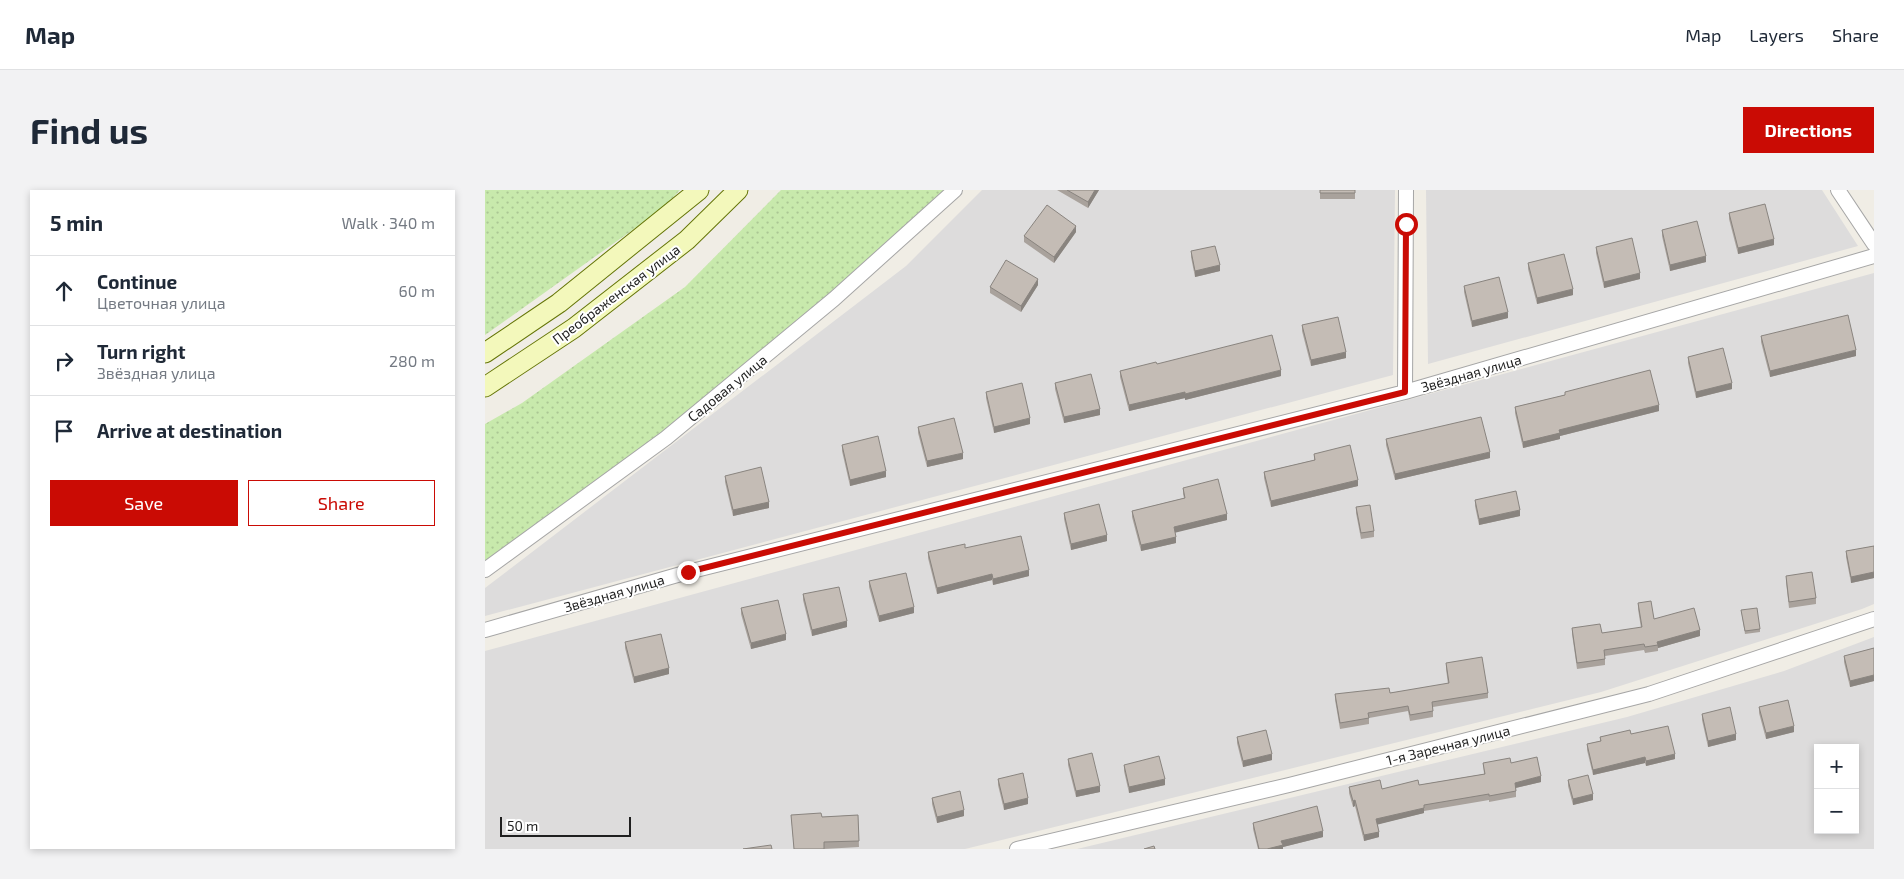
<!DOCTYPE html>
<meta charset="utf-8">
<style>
:root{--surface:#fff;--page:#f2f2f3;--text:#1f2937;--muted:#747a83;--line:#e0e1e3;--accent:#ca0b04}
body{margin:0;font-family:"Exo 2",sans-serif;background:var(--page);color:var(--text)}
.controls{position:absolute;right:15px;bottom:15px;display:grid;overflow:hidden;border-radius:0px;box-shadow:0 2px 8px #0003}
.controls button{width:45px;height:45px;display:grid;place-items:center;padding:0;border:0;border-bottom:1px solid var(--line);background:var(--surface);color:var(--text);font:25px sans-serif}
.scale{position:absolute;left:15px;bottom:12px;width:131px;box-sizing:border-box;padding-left:5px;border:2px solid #1f1f1f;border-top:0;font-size:14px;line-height:18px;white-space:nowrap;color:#1f1f1f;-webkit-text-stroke:4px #fff;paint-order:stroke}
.stop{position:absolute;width:15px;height:15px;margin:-11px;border:4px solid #ca0b04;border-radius:50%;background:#fff}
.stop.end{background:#ca0b04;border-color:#fff;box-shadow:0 1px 5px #0008}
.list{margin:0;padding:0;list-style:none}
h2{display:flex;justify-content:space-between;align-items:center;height:65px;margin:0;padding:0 20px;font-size:21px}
h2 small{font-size:16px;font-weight:400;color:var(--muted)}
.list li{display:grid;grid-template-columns:32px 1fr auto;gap:15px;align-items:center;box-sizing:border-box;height:70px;padding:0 20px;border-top:1px solid var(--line)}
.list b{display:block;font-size:19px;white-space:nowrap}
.list p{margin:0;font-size:16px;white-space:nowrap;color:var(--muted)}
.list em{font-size:16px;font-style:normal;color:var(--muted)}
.actions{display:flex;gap:10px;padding:15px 20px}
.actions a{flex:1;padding:11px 0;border:1px solid var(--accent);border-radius:0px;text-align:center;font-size:18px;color:var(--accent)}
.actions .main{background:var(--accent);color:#fff}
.icon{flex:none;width:28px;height:28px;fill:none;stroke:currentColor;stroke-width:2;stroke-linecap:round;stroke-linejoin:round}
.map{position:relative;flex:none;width:1389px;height:659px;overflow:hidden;border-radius:0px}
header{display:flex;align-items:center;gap:30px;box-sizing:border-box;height:70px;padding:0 25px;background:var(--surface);border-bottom:1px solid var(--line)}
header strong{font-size:24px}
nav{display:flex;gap:28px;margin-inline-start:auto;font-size:18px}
.intro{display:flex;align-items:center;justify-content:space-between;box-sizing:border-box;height:120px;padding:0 30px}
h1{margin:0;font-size:35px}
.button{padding:12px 22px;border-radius:0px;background:var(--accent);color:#fff;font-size:18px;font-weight:700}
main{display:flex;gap:30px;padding:0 30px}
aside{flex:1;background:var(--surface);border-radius:0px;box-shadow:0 2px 8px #0003}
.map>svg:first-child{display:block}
.residential{fill:#dddcdc;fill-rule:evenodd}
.grass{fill:url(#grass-dots)}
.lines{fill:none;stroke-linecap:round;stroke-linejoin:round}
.street-casing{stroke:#a6a6a6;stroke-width:16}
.secondary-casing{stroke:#657507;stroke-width:21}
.street{stroke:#fff;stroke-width:14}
.secondary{stroke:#f3f8bb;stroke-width:19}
.wall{fill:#a9a29c}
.shaded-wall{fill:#89847f}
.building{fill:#c4bcb5;stroke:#89847f}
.route{stroke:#ca0b04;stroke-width:6}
.labels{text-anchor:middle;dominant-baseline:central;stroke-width:4;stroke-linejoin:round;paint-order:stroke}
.street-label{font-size:14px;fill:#1f1f1f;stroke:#fff}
</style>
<header>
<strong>Map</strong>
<nav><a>Map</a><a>Layers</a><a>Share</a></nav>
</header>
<div class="intro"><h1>Find us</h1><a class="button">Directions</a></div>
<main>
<aside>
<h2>5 min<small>Walk · 340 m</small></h2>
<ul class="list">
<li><svg class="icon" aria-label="ahead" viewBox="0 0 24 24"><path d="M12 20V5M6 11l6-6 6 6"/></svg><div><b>Continue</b><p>Цветочная улица</p></div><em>60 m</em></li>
<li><svg class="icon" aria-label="right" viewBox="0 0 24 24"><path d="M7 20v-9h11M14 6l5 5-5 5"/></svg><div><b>Turn right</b><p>Звёздная улица</p></div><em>280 m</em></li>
<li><svg class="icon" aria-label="arrive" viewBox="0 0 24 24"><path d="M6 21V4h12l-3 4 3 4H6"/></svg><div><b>Arrive at destination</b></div></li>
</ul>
<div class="actions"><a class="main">Save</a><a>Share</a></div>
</aside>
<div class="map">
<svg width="1389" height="659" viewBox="0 0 1389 659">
<defs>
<pattern id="grass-dots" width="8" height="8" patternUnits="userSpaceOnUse" patternTransform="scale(1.25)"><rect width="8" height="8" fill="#c8e9ac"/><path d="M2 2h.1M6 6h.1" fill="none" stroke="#abc794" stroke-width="1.8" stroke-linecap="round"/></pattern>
</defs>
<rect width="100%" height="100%" fill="#f0ede5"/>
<path class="residential" d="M497 0H910L908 185 0 426V398L421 76Z
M941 0H1337L1373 56 943 174Z
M1389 83V414L1377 419 1116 502 480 659H0V461Z
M1389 447V659H592L1142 527 1299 481ZM1333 558H1370V640H1333Z"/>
<path class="grass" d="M0 0H195L177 19 0 145Z
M296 0H470L332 123 0 380V234L37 213 200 97Z"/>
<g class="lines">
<defs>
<path id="street" d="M1353 0 1389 54
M920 202 921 0
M0 380 181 248 349 109 470 0
M0 440 203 382 920 202 1389 66
M532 659 804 595 1164 504 1389 429"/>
<path id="secondary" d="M0 163 74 113 214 0
M0 197 89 138 202 50 253 0"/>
</defs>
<use href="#street" class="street-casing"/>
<use href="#secondary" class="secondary-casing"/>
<use href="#street" class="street"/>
<use href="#secondary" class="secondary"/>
</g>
<path class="wall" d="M572 0H614L603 18Z
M835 0H870V9H835Z
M1244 23 1289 55 1253 64 1244 29Z
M1177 40 1221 72 1185 81 1177 46Z
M591 42 569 73 539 52V46Z
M1111 57 1155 89 1119 98 1111 63Z
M706 61 735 81 710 87 706 67Z
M1043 73 1088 105 1052 114 1043 79Z
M553 95 536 122 505 103V97Z
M979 96 1023 128 987 137 979 102Z
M817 135 861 168 826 176 817 141Z
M1276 146 1371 166 1285 187 1276 152Z
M1203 167 1247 199 1211 208 1203 173Z
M672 174 796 186 700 210V208L644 221 635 187V181Z
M570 193 615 225 579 233 570 199Z
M501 202 545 234 509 243 501 208Z
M1080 202 1174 221 1075 246V249L1038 258 1030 223V217L1080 205Z
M433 237 478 269 442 277 433 243Z
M901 249 1005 268 910 290 901 255Z
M357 255 401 287 365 296 357 261Z
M829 264 873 296 786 317 779 288V282L829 270Z
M240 286 284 318 248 326 240 292Z
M698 298 742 330 690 342 691 353 656 361 647 327V321L699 308 698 304Z
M990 310 1035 326 994 335 990 316Z
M871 317 889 341V347L876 349 871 323Z
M579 323 622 351 586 360 579 329Z
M1389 356V388L1366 393 1361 367V361Z
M443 362 544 386 508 395 507 390 452 404 443 368Z
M1301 386 1331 408V414L1304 418 1301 392Z
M384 391 429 423 394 432 384 397Z
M318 404 362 437 327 446 318 410Z
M1153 413 1169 429 1215 446 1173 458V461L1160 463 1159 460 1120 466V475L1092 479 1087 444V438L1117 443 1156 438 1153 419Z
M256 418 301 450 266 459 256 424Z
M1256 420 1275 439V442L1260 444Z
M140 452 184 484 149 493 140 458Z
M1389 458V491L1365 497 1359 472V466Z
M961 473 1003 503V508L948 517V527L925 531 923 521 884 528V534L855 539 850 510V504L905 503 963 494 961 479Z
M1274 517 1309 542 1281 549 1274 523Z
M1217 524 1251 550 1223 557 1217 530Z
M1146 544 1190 569 1161 576 1160 573 1108 585 1102 560V554L1115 551V547Z
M752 547 787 570 758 577 752 553Z
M583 569 615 602 591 607 583 575Z
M998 573H1026L1056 592 1031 598V607L1004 612V610L939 621V623L893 634 894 647 879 651 870 616 868 617 864 603V597L897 599 934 595 999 584Z
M639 575 680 595 644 603 639 581Z
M513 589 543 614 519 620 513 595Z
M1083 590 1108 610 1088 615 1083 596Z
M447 608 479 626 452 633 447 614Z
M306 625 337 627 373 625 374 657 339 659H309Z
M768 633 838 647 798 657V659H773L768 639Z"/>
<path class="shaded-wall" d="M610 0H614L603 18V12Z
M591 36V42L569 73V67Z
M1289 49V55L1253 64V58Z
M1221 66V72L1185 81V75Z
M735 75V81L710 87V81Z
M1155 83V89L1119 98V92Z
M553 89V95L536 122V116Z
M1088 99V105L1052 114V108Z
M1023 122V128L987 137V131Z
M1371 160V166L1285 187V181Z
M861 162V168L826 176V170Z
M796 180V186L700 210V204Z
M1247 193V199L1211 208V202Z
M700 202V208L644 221V215Z
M1174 215V221L1075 246V249L1038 258V252L1074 240Z
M615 219V225L579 233V227Z
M545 228V234L509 243V237Z
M1005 262V268L910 290V284Z
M478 263V269L442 277V271Z
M401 281V287L365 296V290Z
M873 290V296L786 317V311Z
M284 312V318L248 326V320Z
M1035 320V326L994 335V329Z
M742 324V330L689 343V337Z
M622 345V351L586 360V354Z
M691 347V353L656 361V355Z
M544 380V386L508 395V389Z
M1389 382V388L1366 393V387Z
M507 384V390L452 404V398Z
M429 417V423L394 432V426Z
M362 431V437L327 446V440Z
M1215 440V446L1173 458 1172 452Z
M301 444V450L266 459V453Z
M184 478V484L149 493V487Z
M1389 485V491L1365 497V491Z
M1309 536V542L1281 549V543Z
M1251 544V550L1223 557V551Z
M787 564V570L758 577V571Z
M1190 564V569L1161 576V571Z
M1160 567V573L1108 585V580Z
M1056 586V592L1030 598V593Z
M680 589V595L644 603V597Z
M615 596V602L591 607V601Z
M1108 604V610L1088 615V609Z
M543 608V614L519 620V614Z
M870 610V616L868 617V611Z
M939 618V623L891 635V629Z
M479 620V626L452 633V627Z
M838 641V647L798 657V659H782L796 651Z
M894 642V647L879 651V645Z"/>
<path class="building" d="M582 0H610L603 12Z
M835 0H870V3H835Z
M1280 14 1289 49 1253 58 1244 23Z
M562 15 591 36 569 67 539 46Z
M1212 31 1221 66 1185 75 1177 40Z
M1147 48 1155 83 1119 92 1111 57Z
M730 56 735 75 710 81 706 61Z
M1079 64 1088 99 1052 108 1043 73Z
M521 70 553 89 536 116 505 97Z
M1014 87 1023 122 987 131 979 96Z
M1363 125 1371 160 1285 181 1276 146Z
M853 127 861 162 826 170 817 135Z
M787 145 796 180 700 204V202L644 215 635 181 671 172 672 174Z
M1238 158 1247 193 1211 202 1203 167Z
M1165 180 1174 215 1074 240 1075 243 1038 252 1030 217 1080 205V202Z
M606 184 615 219 579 227 570 193Z
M537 193 545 228 509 237 501 202Z
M996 227 1005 262 910 284 901 249Z
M469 228 478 263 442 271 433 237Z
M393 246 401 281 365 290 357 255Z
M865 255 873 290 786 311 779 282 830 270 829 264Z
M276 277 284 312 248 320 240 286Z
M733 289 742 324 689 337 691 347 656 355 647 321 700 308 698 298Z
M1031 301 1035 320 994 329 990 310Z
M614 314 622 345 586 354 579 323Z
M885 315 889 341 876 343 871 317Z
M536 346 544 380 508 389 507 384 452 398 443 362 480 354V358Z
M1389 356V382L1366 387 1361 361Z
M1327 382 1331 408 1304 412 1301 386Z
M421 383 429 417 394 426 384 391Z
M354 397 362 431 327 440 318 404Z
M293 410 301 444 266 453 256 418Z
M1166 411 1169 429 1209 418 1215 440 1172 452 1173 455 1160 457 1159 454 1119 460 1120 469 1092 473 1087 438 1115 434 1117 443 1157 437 1153 413Z
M1272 418 1275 439 1260 441 1256 420Z
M176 444 184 478 149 487 140 452Z
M1389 458V485L1365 491 1359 466Z
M997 467 1003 503 947 512 948 521 925 525 923 516 883 523 884 528 855 533 850 504 904 498 905 503 964 493 961 473Z
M1303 510 1309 536 1281 543 1274 517Z
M1245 517 1251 544 1223 551 1217 524Z
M1183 536 1190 564 1161 571 1160 567 1108 580 1102 554 1116 551 1115 547 1145 540 1146 544Z
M781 540 787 564 758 571 752 547Z
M607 563 615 596 591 601 583 569Z
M674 566 680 589 644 597 639 575Z
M1052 567 1056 586 1030 593 1031 601 1004 606V604L939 615V618L891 629 894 642 879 645 870 610 868 611 864 597 895 590 897 599 933 590 934 595 1000 584 998 573 1025 568 1026 573Z
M538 583 543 608 519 614 513 589Z
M1103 585 1108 604 1088 609 1083 590Z
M475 601 479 620 452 627 447 608Z
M832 616 838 641 796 651 798 655 782 659H774L768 633Z
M336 623 337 627 373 625 374 651 339 652V659H309L306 625Z
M286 655 287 659H258Z
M669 656 670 659H659Z"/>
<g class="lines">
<path class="route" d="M203 382 920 202 921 34"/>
</g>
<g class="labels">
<g class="street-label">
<text transform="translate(131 104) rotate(-37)">Преображенская улица</text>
<text transform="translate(986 183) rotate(-16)">Звёздная улица</text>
<text transform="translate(242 198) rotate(-39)">Садовая улица</text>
<text transform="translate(129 403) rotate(-16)">Звёздная улица</text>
<text transform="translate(963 555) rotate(-14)">1-я Заречная улица</text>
</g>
</g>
</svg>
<div class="controls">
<button>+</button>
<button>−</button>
</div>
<div class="scale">50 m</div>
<div class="stop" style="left:921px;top:34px"></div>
<div class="stop end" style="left:203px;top:382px"></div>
</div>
</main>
